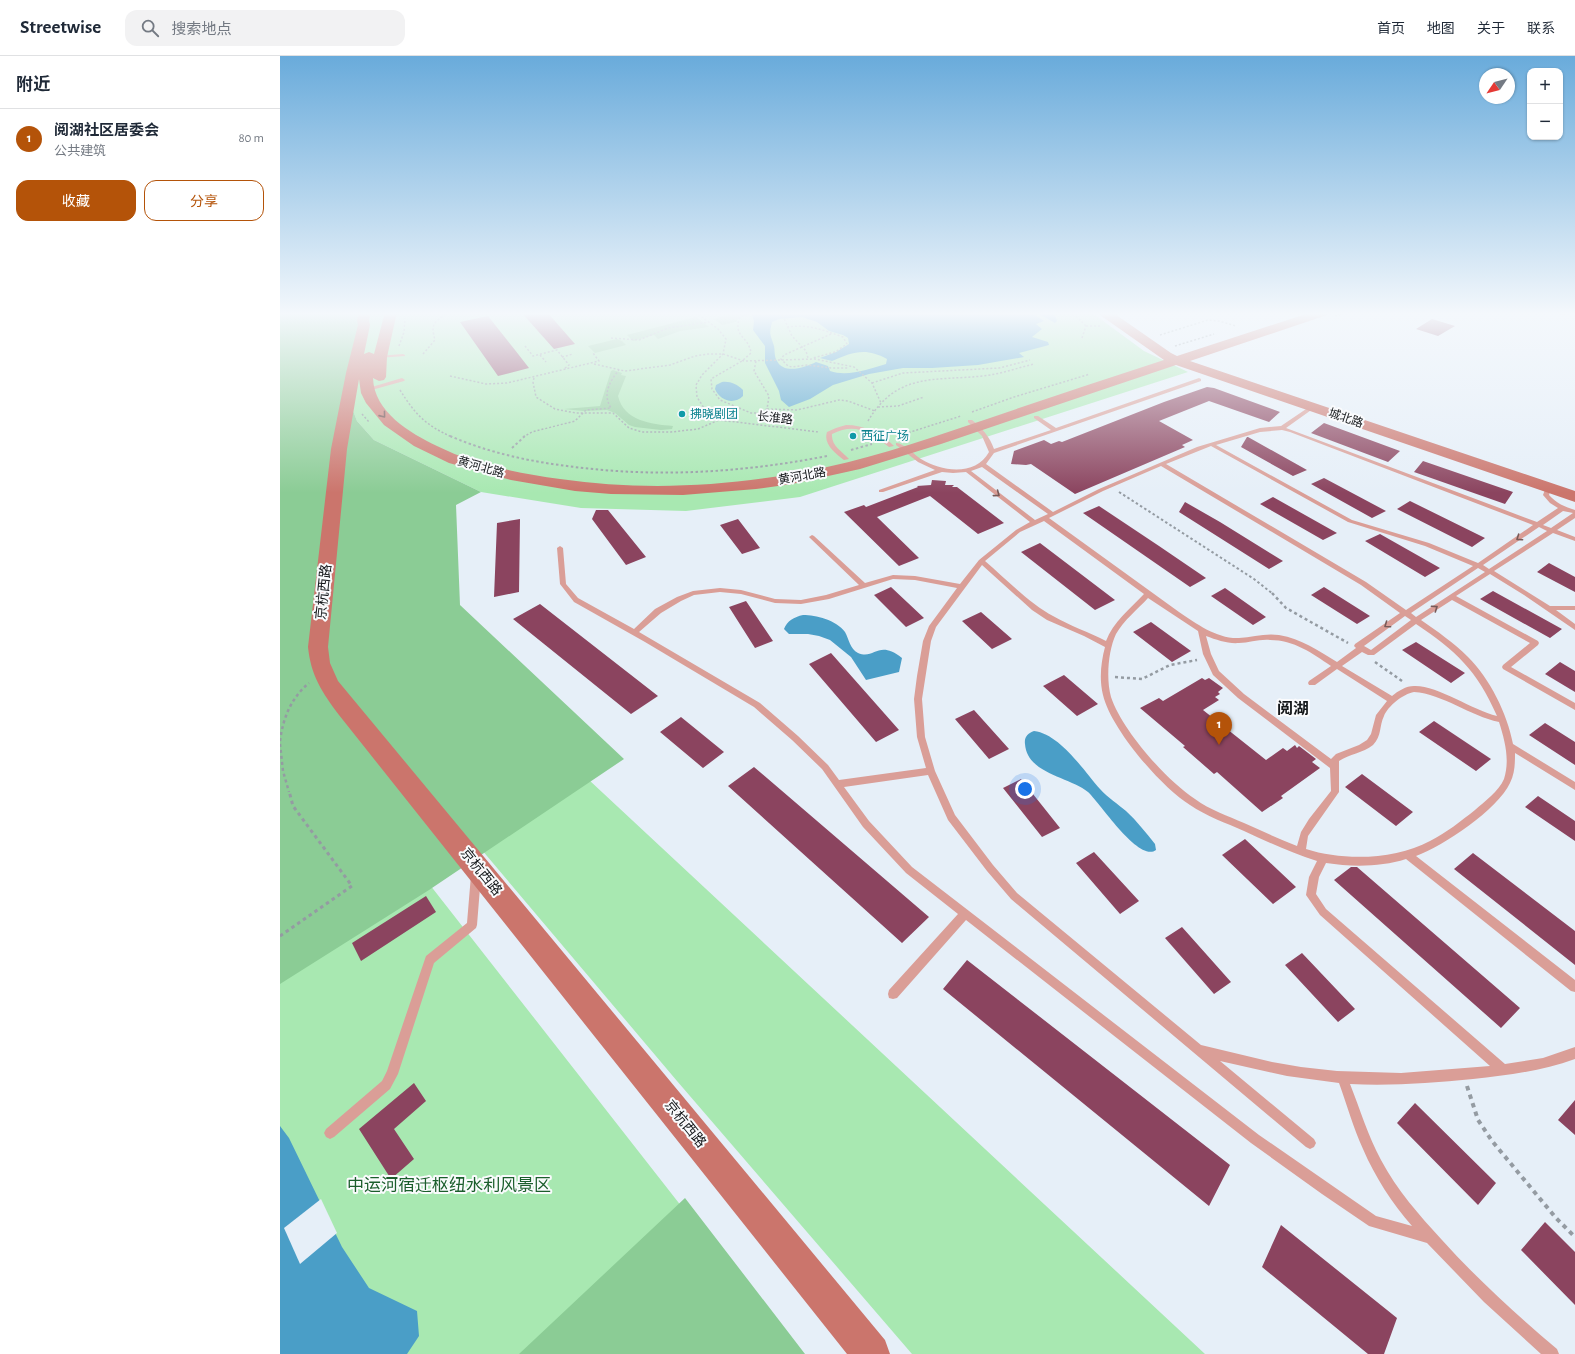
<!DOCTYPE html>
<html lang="zh">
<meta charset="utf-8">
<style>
:root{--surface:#fff;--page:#f2f2f3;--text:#1f2937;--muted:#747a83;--line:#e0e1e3;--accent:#b45309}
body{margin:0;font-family:"Alegreya Sans","Noto Sans SC",sans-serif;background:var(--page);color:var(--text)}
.controls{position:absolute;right:12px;top:12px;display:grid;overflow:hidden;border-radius:8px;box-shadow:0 1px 3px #0004}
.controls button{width:36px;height:36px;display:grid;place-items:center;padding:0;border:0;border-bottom:1px solid var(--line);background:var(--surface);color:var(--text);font:20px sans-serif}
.compass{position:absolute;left:1199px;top:12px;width:36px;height:36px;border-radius:50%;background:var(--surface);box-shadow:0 1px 3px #0004;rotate:235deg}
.you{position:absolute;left:745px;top:733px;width:14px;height:14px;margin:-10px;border:3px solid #fff;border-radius:50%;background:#1a73e8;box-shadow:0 0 0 6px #1a73e833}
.badge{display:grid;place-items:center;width:26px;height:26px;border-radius:50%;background:var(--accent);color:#fff;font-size:13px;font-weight:700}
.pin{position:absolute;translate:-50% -33px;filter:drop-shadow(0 1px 2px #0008)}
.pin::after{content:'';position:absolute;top:21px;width:14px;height:12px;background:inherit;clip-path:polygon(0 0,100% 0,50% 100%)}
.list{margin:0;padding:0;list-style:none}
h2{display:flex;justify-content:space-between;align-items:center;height:52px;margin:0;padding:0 16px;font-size:17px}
h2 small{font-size:13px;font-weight:400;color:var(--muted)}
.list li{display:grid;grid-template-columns:26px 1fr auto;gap:12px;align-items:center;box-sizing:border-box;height:60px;padding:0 16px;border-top:1px solid var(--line)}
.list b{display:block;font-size:15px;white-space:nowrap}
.list p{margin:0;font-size:13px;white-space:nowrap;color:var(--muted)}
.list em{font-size:13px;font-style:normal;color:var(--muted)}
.actions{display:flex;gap:8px;padding:12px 16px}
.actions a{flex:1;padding:9px 0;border:1px solid var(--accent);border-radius:12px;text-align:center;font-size:14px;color:var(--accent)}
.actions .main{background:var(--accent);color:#fff}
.icon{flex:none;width:22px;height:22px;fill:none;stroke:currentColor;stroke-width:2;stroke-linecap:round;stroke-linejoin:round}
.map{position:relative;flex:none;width:1295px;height:1298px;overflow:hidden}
header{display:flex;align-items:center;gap:24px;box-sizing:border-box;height:56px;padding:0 20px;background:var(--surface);border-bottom:1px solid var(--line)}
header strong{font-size:19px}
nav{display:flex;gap:22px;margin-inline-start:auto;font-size:14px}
.search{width:280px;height:36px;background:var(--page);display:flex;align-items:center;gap:10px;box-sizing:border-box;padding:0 14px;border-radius:12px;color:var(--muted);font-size:15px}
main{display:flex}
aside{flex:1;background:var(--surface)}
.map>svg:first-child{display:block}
.green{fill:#a8e8b1}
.forest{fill:#8bcc95}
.water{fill:#4a9ec7;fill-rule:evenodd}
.pier{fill:#e6eff8}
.building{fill:#8b445f}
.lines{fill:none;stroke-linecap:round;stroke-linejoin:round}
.path-far4{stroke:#949ba2;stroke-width:1.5;stroke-dasharray:2 2;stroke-linecap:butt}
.path-far3{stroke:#949ba2;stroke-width:2;stroke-dasharray:2.5 2.5;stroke-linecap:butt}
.path-far2{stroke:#949ba2;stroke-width:2.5;stroke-dasharray:3 3;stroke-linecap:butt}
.path-far1{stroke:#949ba2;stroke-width:3;stroke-dasharray:3.5 3.5;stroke-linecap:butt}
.path{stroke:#949ba2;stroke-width:4;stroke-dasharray:4.5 4.5;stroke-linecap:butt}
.lane{fill:#da9e97;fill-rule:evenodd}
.secondary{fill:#cb756c;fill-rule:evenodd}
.oneway{stroke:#66413f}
.oneway2{stroke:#775a58}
.culture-dot{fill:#0f9aa8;stroke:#fafbfd;stroke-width:1.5}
.labels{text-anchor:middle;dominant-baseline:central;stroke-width:4;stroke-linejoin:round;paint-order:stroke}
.far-culture-label{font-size:12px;fill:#0d838f;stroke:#fafbfd;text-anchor:start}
.far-street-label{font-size:12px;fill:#14171a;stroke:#fafbfd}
.street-label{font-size:14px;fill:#14171a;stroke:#fafbfd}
.quarter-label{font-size:16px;font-weight:bold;fill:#14171a;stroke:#fafbfd}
.near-park-label{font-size:17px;fill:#1b5e2c;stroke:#fafbfd}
</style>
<header>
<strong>Streetwise</strong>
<div class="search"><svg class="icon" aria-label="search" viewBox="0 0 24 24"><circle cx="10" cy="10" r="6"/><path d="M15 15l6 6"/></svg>搜索地点</div>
<nav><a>首页</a><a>地图</a><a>关于</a><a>联系</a></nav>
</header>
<main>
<aside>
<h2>附近<small></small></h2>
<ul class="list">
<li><span class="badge">1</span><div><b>阅湖社区居委会</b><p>公共建筑</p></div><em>80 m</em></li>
</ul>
<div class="actions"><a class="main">收藏</a><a>分享</a></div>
</aside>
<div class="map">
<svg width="1295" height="1298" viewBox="0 0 1295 1298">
<rect width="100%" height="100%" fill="#e6eff8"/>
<path class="green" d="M0 256H811L864 295 908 316 520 441 406 455 301 452 201 436 94 384 77 365 65 335 89 751 517 1298H0Z
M175 575 206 628 925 1298H632L397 1025 71 639Z"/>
<path class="forest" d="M0 256H82L65 334 77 365 94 384 201 436 176 449 180 549 344 703 149 834 0 928Z
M449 256H469L460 260 456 266 442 269 434 263 450 259Z
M416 261 429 271 400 275 378 283 374 279 353 285 347 279Z
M337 283 342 285 346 289 315 297 308 290Z
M333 314 342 317 341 319 346 320 338 340C344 365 371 368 393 370L392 373 381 374 355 371 349 369 335 357 327 354 303 355 284 353 320 350 331 315Z
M405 1142 525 1298H239Z"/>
<path class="water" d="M477 256 491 257 502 256H771L775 259 777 265 775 267 759 258 755 259 764 265 756 268 762 273 752 281 768 286 769 289 739 297 744 301 698 309 652 312H623L589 318 553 329 530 343 509 351 501 344 499 335 485 307V290L473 274 474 265 472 259ZM522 261 537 266 549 275 563 279 568 282 569 288 556 296 540 302 552 305C572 296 586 291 607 303L606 308C589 313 568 321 550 315L548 310 536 306C526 311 504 319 497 305 494 301 495 294 494 290 490 277 489 279 492 266L499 263Z
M442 326C450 325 457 328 463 334V340C454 349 440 345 435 333L436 329Z
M523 559C536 559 556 564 565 576 569 583 570 593 578 597 595 604 598 583 622 602L619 616 586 624 571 601 550 584 539 580 528 578H509L504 573C507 565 514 561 523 559Z
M754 675C780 678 804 715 820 733 828 742 838 748 846 755 857 765 866 777 875 788L876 794C859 807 820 747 808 736 790 721 747 718 745 688 744 681 748 677 754 675Z
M0 1070 9 1082 62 1191 89 1232 137 1255 139 1280 127 1298H0Z"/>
<path class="pier" d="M41 1143 57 1177 20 1208 4 1172Z"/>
<path class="building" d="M241 256H267L295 288 274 293Z
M208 260 235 294 249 312 218 320 180 266Z
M1152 263 1175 270 1158 280 1136 273Z
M927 331 934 332 1000 356 989 366 929 345 879 365 913 384 902 389 905 391 795 438 751 408 746 409 731 408 734 395 764 384 771 388 779 385 782 386 884 346Z
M1044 367 1120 395 1108 406 1031 377Z
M967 381H968L1027 414 1013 420 961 391Z
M1143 405 1233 436 1225 448 1134 416Z
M1044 422 1106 455 1092 462 1031 428Z
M652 424 666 425 665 429H674L672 431H677L724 467 698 478 650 440 597 461 639 502 619 510 564 456 584 449 586 451 638 431 637 430 651 429Z
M993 441 1057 477 1043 484 980 448Z
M1130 445 1205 482 1192 491 1117 453Z
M905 446 940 466 1003 505 989 513 899 456Z
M819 450 879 490 926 522 910 531 803 457Z
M316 454H328L366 501 346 509 312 463Z
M240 463 239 536 214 541 217 467Z
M458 463 480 492 462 498 440 469Z
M1100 478 1160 512 1145 521 1085 485Z
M760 487 835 544 815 554 741 496Z
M1269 507 1295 521V536L1257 516Z
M611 531 644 562 626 571 594 539Z
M1044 531 1090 560 1077 568 1031 539Z
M945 532 986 561 973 569 931 540Z
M1213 535 1282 573 1270 582 1200 543Z
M466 545 493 585 475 592 449 551Z
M260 548 378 640 351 658 233 563Z
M701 556 732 583 712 593 682 565Z
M871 566 911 595 892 606 853 576Z
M1136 586 1185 617 1171 627 1122 594Z
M551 597 619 674 596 686 529 608Z
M1280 606 1295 615V636L1265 618Z
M784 619 818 648 797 660 763 630Z
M922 622 925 624 929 622 943 632 938 636 940 638 935 641 939 644 923 654 986 704 1003 692 1007 695 1015 689 1017 692 1019 690 1036 703 1032 706 1040 712 1001 740 1003 742 982 756 937 716 934 718 903 691 905 690 860 652 879 642 883 645Z
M694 654 729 693 709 703 675 663Z
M401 661 444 696 423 712 380 676Z
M1154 665 1211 703 1196 715 1139 676Z
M1265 667 1295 686V709L1249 679Z
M474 711 649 861 622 887 448 730Z
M1082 718 1133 756 1116 770 1065 731Z
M741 723 780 772 762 781 723 732Z
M1258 740 1295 765V785L1245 751Z
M965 783 1016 831 993 848 942 799Z
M814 796 859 845 840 858 796 807Z
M1193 797 1295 875V909L1174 813Z
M1071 811H1077L1240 952 1221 972 1054 824Z
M146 840 156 856 81 905 72 887Z
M902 871 951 926 934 938 885 882Z
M1022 897 1075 953 1058 966 1005 909Z
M687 904 950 1109 929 1150 663 933Z
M134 1027 146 1045 114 1073 134 1103 111 1123 79 1073Z
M1295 1044V1079L1278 1064Z
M1135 1047 1216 1127 1198 1149 1117 1067Z
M1265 1166 1295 1196V1249L1241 1194Z
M1001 1169 1117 1262 1104 1298H1088L982 1211Z"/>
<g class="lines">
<path class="path-far4" d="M415 256 438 273 446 283 443 298 422 319 416 329 417 341 424 352 439 364 539 376
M475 256 460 261C452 281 469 280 471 297L462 305 431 323 432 333 440 344 471 357H478L487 353 489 340 474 315 476 305
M501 256 512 280 526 295 528 302
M789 256 796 260 806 270
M1055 260 1068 256
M806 270H821
M507 271C529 268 543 274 563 281L567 288 555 296 533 302
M551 278 504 299 501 303 508 310 512 311 528 309 552 312H569
M880 279 928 264 939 265 956 270
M331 282 359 284 388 272 429 266
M802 282 806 270
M119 290 124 276 125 262
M245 290 253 300 277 294 289 309 284 313
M895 290 934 278
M143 298 155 284C150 266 155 267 168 256
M260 299 266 306
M282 301 293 298
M314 308 345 315 390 309 415 300 428 298H443L464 305 535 303 574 311 592 327 601 347
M170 320 206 328 227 327 319 305 313 297
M254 322 253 326 256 341 275 353 296 357H333L349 372 362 376H391L418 373 439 364
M592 327 623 317 719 312 750 304
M120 334C135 358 145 369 172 381
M598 351 618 350 644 341
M487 353 517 354 559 344 568 345 595 355
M692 356 734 341 810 318
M82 358 89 366
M588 365C617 316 655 325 703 320 721 318 737 312 754 308
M621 379 681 360
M243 381 252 376 295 365 306 354 331 352C322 338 330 325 339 314"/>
<path class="path-far3" d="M170 380C207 396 247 405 287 410 375 422 460 417 547 400
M232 392 245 380
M571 394 592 388
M839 436 974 523 993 538"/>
<path class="path-far2" d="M992 537 1006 552 1068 587
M1095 606 1122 625
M835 621 862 623 890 609 917 604
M0 685C3 662 11 642 29 627
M0 688 3 715 9 736"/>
<path class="path-far1" d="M0 880 72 830 13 750 9 735"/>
<path class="path" d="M1187 1030 1198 1064 1212 1085 1276 1162 1295 1181"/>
<path class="lane" d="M1274 256H1295V257L1280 259Z
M123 298 125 299V300L98 302 96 301 98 300Z
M122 322 125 324 124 325 88 335 85 333Z
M919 322 921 323V325L714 397 706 408 773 456 819 433 917 391 980 372 1001 370 1032 349 1034 350V352L1006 372 1257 466 1278 452 1270 447 1263 439 1266 431 1268 430 1271 432 1269 439C1276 447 1285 451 1295 454V462L1277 474 1295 481V485L1273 477 1214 515 1270 550H1295V554H1276L1295 568V574L1244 539 1210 518 1176 540 1258 585 1259 587 1258 589 1231 611 1295 647V654L1223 613 1222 611 1223 609 1250 587 1172 544 1141 564C1157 575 1174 587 1188 601 1210 623 1227 657 1233 688L1295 726V734L1235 697C1235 707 1235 717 1230 727 1218 753 1164 790 1136 800L1295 924V936L1291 935 1126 803C1101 811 1072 811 1046 807L1039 821 1036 838 1046 853 1225 1008 1263 1002 1295 991V1003C1262 1015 1228 1019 1193 1023 1152 1027 1111 1030 1070 1028 1080 1053 1088 1080 1101 1104 1117 1134 1139 1159 1162 1184 1197 1223 1237 1259 1277 1293L1279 1298H1261L1204 1246 1147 1187 1089 1170 1042 1138 971 1087 686 864 617 942 613 943 609 942 608 938 609 934 678 858 626 817 583 771 542 713 512 684 474 651 365 586 294 546 280 528 277 492 280 490 283 492 286 528 298 542 354 573 375 553 397 541 413 535 440 532 461 534 495 543 521 544 546 539 579 529 530 482 529 481 532 479 534 480 585 527 613 519 635 520 680 528 699 504 736 474 750 466 686 416 673 417 662 416 603 436H599V434L655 414 638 406 616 389V387C622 386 635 399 641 403 662 416 696 420 709 396L702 380 688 366V364H692C702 372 710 381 714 393L771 374 754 362V360H758L776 372ZM1002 374 1010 376 1253 469 1198 507 1149 487 1072 464 936 389 980 376ZM931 390 1068 466 1145 490 1193 510 1126 554 1086 526 886 408ZM881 410 1081 529 1120 557 1075 588 1074 590 1076 592 1057 606C1037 594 1022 583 999 579 985 577 973 581 959 582 937 583 917 568 899 556L769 462 823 435ZM702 411 768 458 755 464 691 415ZM1283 455 1293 457 1271 472 1263 469ZM764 465 864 538C850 553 833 566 826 585 809 576 790 570 773 560 750 548 725 522 705 505L740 476ZM1259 471 1267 475 1209 513 1203 509ZM702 509 752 554 767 564 804 580 825 591C821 606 819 623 823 639 831 673 881 731 910 749 926 760 946 767 964 775 988 786 1012 797 1037 805L1029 821 1026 839 1040 859 1210 1010 1121 1017 1057 1015 1021 1011 992 1006 921 989 737 837 713 809 675 759 655 715 645 681 642 643 651 585 656 571ZM1198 512 1205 516 1136 561 1131 557ZM613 523 635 524 677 532 649 570 643 585 637 620 634 643 637 681 646 712 559 724 548 709 518 680 480 647 359 576 381 557 401 545 414 539 440 536 461 538 495 547 521 548 549 543ZM868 542 918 575 923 598 933 619 958 642 1050 712 1051 735 1029 763 1021 776 1017 790C999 783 982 775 964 767 948 760 930 754 915 743 886 724 842 674 831 641 826 623 828 595 836 578 844 564 858 553 868 542ZM1125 560 1131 564 1091 594 1084 590ZM1136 568C1176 595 1197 614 1217 660 1192 654 1157 629 1134 630 1126 630 1118 635 1112 640L1062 610 1082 596 1088 599H1094ZM926 580C937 584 948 588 959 587 969 587 979 583 990 584 1014 584 1032 597 1051 610L1029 625 1028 627 1029 629H1035L1057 613 1107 645 1096 659 1091 678 1087 684 1079 689 1056 698 1051 703 964 638 939 615 931 598ZM1134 636C1163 638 1190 660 1219 666 1225 685 1230 704 1224 723 1219 735 1204 746 1195 754 1181 765 1166 777 1150 785 1115 804 1063 805 1026 793L1028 780 1059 736V705C1069 698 1083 697 1093 689 1102 680 1099 670 1104 660 1108 650 1123 638 1134 636ZM648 719 668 764 707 815 731 843 1026 1091 1030 1093 1034 1091 1036 1087 1034 1083 940 1005 1007 1020 1059 1027C1067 1049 1073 1071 1083 1093 1095 1121 1112 1147 1132 1170L1096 1160 979 1079 632 811 589 765 564 731Z
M566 369C584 369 601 377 614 390L609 391C590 376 575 366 552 378 551 390 562 395 569 403L564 404C555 397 543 388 547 376L556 372Z
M196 815 199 816 201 819 197 869 196 872 154 907 118 1018 110 1033 54 1081 50 1083 46 1081 44 1077 46 1073 102 1025 107 1015 146 900 187 867 191 819 193 816Z"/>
<path class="secondary" d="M79 256H91L89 264 90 269 84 298 89 296 94 298 105 256H117L107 301 106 321 104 324 99 325 93 322C94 356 130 377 157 390 195 409 238 417 280 423 369 436 460 430 547 411 603 399 656 380 710 362 768 342 826 323 884 304L820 259 818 256H832L891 297 897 300 1032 256H1049L1047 259 910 305 1295 435V446L896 309 661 388 580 413 512 428 476 433 403 439 331 438 295 435 231 424 169 407 134 390 104 369 86 347 81 337 79 323 67 393 48 591 50 607 58 625 605 1284 610 1298H567L59 659C42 636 31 620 28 591L51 393 66 317 78 269 77 264Z"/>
</g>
<defs><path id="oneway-chevron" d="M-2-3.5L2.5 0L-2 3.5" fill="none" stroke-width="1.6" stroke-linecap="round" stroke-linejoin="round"/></defs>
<use class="oneway" href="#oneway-chevron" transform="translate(103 359) rotate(51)"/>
<g class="oneway2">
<use href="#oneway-chevron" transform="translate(717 438) rotate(37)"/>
<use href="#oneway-chevron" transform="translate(1239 482) rotate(146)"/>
<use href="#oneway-chevron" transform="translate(1155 552) rotate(-34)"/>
<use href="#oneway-chevron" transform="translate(1107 569) rotate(145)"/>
</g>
<linearGradient id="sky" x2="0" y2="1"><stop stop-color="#69abdb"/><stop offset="0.59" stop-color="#f4f8fc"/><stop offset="1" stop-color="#f4f8fc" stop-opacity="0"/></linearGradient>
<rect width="1295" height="437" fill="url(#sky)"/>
<g class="culture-dot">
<circle cx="402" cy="358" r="4"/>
<circle cx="573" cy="380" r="4"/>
</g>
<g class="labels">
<g class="far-culture-label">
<text x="410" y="358">拂晓剧团</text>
<text x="581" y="380">西征广场</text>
</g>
<g class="far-street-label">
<text transform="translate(495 362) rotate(6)">长淮路</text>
<text transform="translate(1066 362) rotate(19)">城北路</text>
<text transform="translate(201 411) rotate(16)">黄河北路</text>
<text transform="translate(522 420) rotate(-10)">黄河北路</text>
</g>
<g class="street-label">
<text transform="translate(44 536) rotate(-84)">京杭西路</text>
<text transform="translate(201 816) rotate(51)">京杭西路</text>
<text transform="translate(405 1068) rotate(51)">京杭西路</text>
</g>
<g class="quarter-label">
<text x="1013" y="653">阅湖</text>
</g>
<g class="near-park-label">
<text x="169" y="1129">中运河宿迁枢纽水利风景区</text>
</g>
</g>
</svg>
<div class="controls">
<button>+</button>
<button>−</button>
</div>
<svg class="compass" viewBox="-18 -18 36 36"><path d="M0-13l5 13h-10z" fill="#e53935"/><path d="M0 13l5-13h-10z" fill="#747a83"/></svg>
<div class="you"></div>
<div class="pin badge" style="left:939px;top:689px">1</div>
</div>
</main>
